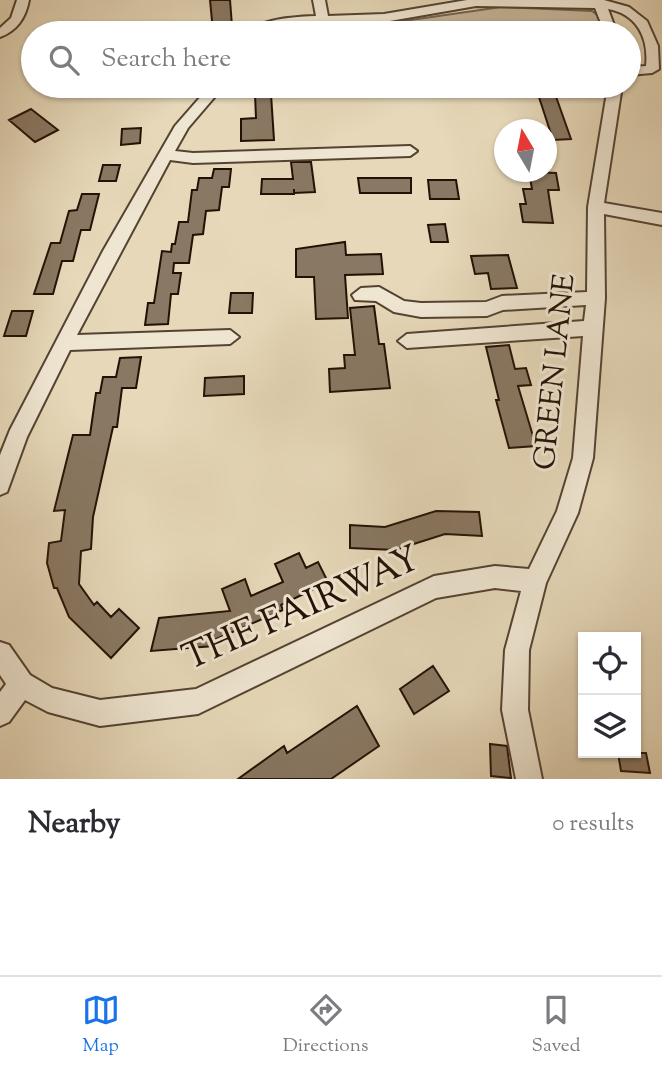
<!DOCTYPE html>
<style>
:root{--surface:#fff;--page:#f2f2f3;--text:#2b2b33;--muted:#7c7c81;--line:#e1e1e2;--accent:#1a73e8}
body{margin:0;font-family:"Sorts Mill Goudy",serif;background:var(--page);color:var(--text)}
.controls{position:absolute;right:21px;bottom:21px;display:grid;overflow:hidden;border-radius:0px;box-shadow:0 2px 5px #0004}
.controls button{width:63px;height:63px;display:grid;place-items:center;padding:0;border:0;border-bottom:2px solid var(--line);background:var(--surface);color:var(--text);font:35px sans-serif}
.compass{position:absolute;left:494px;top:119px;width:63px;height:63px;border-radius:50%;background:var(--surface);box-shadow:0 2px 5px #0004;rotate:350deg}
.list{margin:0;padding:0;list-style:none}
h2{display:flex;justify-content:space-between;align-items:center;height:91px;margin:0;padding:0 28px;font-size:30px}
h2 small{font-size:23px;font-weight:400;color:var(--muted)}
.icon{flex:none;width:38px;height:38px;fill:none;stroke:currentColor;stroke-width:2;stroke-linecap:round;stroke-linejoin:round}
.map{position:relative;flex:none;width:662px;height:779px;overflow:hidden}
.search{position:absolute;background:var(--surface);box-shadow:0 2px 5px #0004;left:21px;right:21px;top:21px;height:77px;display:flex;align-items:center;gap:18px;box-sizing:border-box;padding:0 24px;border-radius:38px;color:var(--muted);font-size:26px}
.sheet{height:196px;background:var(--surface)}
nav{display:flex;justify-content:space-around;align-items:center;box-sizing:border-box;height:98px;border-top:2px solid var(--line);background:var(--surface);font-size:19px;color:var(--muted)}
nav a{display:grid;justify-items:center;gap:4px}
nav .on{color:var(--accent)}
.map>svg:first-child{display:block}
.green{fill:#c5b69a;stroke:#746450;stroke-width:2}
.building{fill:#897863;stroke:#241105;stroke-width:2}
.lines{fill:none;stroke-linecap:round;stroke-linejoin:round}
.street-casing{stroke:#544332;stroke-width:4}
.street{fill:#efe6d2;fill-rule:evenodd}
.labels{text-anchor:middle;dominant-baseline:central;stroke-width:6;stroke-linejoin:round;paint-order:stroke}
.street-label{font-size:30px;fill:#241105;stroke:#efe6d2}
.near-street-label{font-size:37px;fill:#241105;stroke:#efe6d2}
</style>
<div class="map">
<svg width="662" height="779" viewBox="0 0 662 779">
<rect width="100%" height="100%" fill="#e6d8b9"/>
<filter id="stains"><feTurbulence type="fractalNoise" baseFrequency=".00286" numOctaves="4"/><feColorMatrix values="0 0 0 0 .2 0 0 0 0 .09 0 0 0 0 .02 0 0 0 .5 -.17"/></filter>
<radialGradient id="worn" r=".72"><stop offset=".6" stop-color="#630" stop-opacity="0"/><stop offset="1" stop-color="#630" stop-opacity=".3"/></radialGradient>
<path class="green" d="M501 7 592 11 599 16 605 33H401L398 29 404 21Z"/>
<path class="building" d="M210 0H230L232 26H228L229 30 213 31Z
M537 91H554L571 139 553 140Z
M255 94H271L274 140 241 141V119L256 118Z
M31 109 58 130 35 142 9 120Z
M141 128 140 143 121 145 122 129Z
M291 162H311L315 192 294 193V189V194H261L262 179H293Z
M103 165H120L116 181H99Z
M214 169H231L229 187H222L219 210 206 211 203 234 193 235 189 263H174L173 273H181L178 294H171L168 324 145 325 148 303H154L162 251 171 252 172 244H175L179 222H188L192 190H197L199 178H212Z
M529 172 556 173 559 190H548L553 223 523 222 520 204H526L523 189H532Z
M358 178H411V193H360Z
M428 180H456L459 199H430Z
M82 194H99L90 230H81L73 261H62L53 294H34L51 243H60L69 211 77 210Z
M445 224 448 242H431L428 225Z
M345 242 346 255 381 254 383 274 345 275 348 318 316 319 314 277H296V249Z
M508 255 517 288 491 289 488 273 475 274 471 256Z
M231 293H253L252 313H229Z
M374 306 379 344H384L390 388 330 392 329 369 345 368 344 355H355L350 308Z
M12 311H33L26 336H4Z
M509 345 515 369 526 368 531 385 518 386 536 446 509 448 496 400H499L486 347Z
M141 357 136 388H122L117 427H113L93 517 91 549 81 551 79 584 94 605 97 602 111 617 119 609 139 628 111 658 69 617 57 588H54L47 563 49 543 61 541 65 510 54 511 73 435H90L96 393H100L103 377H116L120 358Z
M244 376V394L204 396 205 378Z
M436 511 479 512 482 536 445 534 395 550 350 548V525L385 527Z
M299 553 306 568 318 562 328 582 281 605 283 610 214 640V646L151 651 159 618 230 611 222 589 245 579 251 596 283 582 275 564Z
M433 666 449 691 414 714 400 689Z
M357 706 379 746 331 779H238L284 746 287 753Z
M490 744 507 746 511 778 491 776Z
M618 753H646L650 773 621 771Z"/>
<g class="lines">
<defs>
<path id="street" d="M17 0H29C26 17 17 31 0 37V28L11 18Z
M313 0H325L328 16 384 14 467 0H604L629 7 647 21 658 46 659 69 652 73 629 75V67L646 66C649 38 637 14 608 9L617 33H605L595 8 476 6 384 22 299 24 262 33H246C263 18 294 17 316 16Z
M210 86H224L188 128 175 151 193 153 410 146 417 151 410 156 193 163 170 160 77 335 230 330 239 337 230 344 70 350 27 437 7 492 0 495V455L10 430 103 251 175 126Z
M431 86H452L463 91 456 95Z
M608 86H622L604 203 662 213V225L604 214 605 298 593 458 578 513 546 583 529 650 528 710 542 779H516L502 710 505 650 521 591 495 588 436 598 198 714 100 726 48 712 25 700 9 722 0 726V692L6 684 0 675V642L9 645 30 675 52 688 100 700 196 689 434 576 495 566 529 569 557 511 573 458 583 336 407 348 398 341 407 334 584 321 586 305 503 310 487 316 421 317 394 312 376 301 355 300 352 295 361 288 379 287 404 301 421 303 486 302 502 296 587 292 588 207Z"/>
</defs>
<use href="#street" class="street-casing"/>
<use href="#street" class="street"/>
</g>
<g class="labels">
<g class="street-label">
<text transform="translate(556 372) rotate(-84)">GREEN LANE</text>
</g>
<g class="near-street-label">
<text transform="translate(302 610) rotate(-24)">THE FAIRWAY</text>
</g>
</g>
<rect width="100%" height="100%" filter="url(#stains)"/>
<rect width="100%" height="100%" fill="url(#worn)"/>
</svg>
<div class="controls">
<button><svg class="icon" aria-label="locate" viewBox="0 0 24 24"><circle cx="12" cy="12" r="6"/><path d="M12 2v4M12 18v4M2 12h4M18 12h4"/></svg></button>
<button><svg class="icon" aria-label="layers" viewBox="0 0 24 24"><path d="M12 4l9 5-9 5-9-5zM3 14l9 5 9-5"/></svg></button>
</div>
<svg class="compass" viewBox="-18 -18 36 36"><path d="M0-13l5 13h-10z" fill="#e53935"/><path d="M0 13l5-13h-10z" fill="#7c7c81"/></svg>
<div class="search"><svg class="icon" aria-label="search" viewBox="0 0 24 24"><circle cx="10" cy="10" r="6"/><path d="M15 15l6 6"/></svg>Search here</div>
</div>
<section class="sheet">
<h2>Nearby<small>0 results</small></h2>
<ul class="list">
</ul>
</section>
<nav>
<a class="on"><svg class="icon" aria-label="map" viewBox="0 0 24 24"><path d="M3 6l6-2 6 2 6-2v14l-6 2-6-2-6 2zM9 4v14M15 6v14"/></svg>Map</a>
<a><svg class="icon" aria-label="directions" viewBox="0 0 24 24"><path d="M12 3l9 9-9 9-9-9zM9 14v-3h6M13 9l2 2-2 2"/></svg>Directions</a>
<a><svg class="icon" aria-label="saved" viewBox="0 0 24 24"><path d="M7 4h10v16l-5-4-5 4z"/></svg>Saved</a>
</nav>
